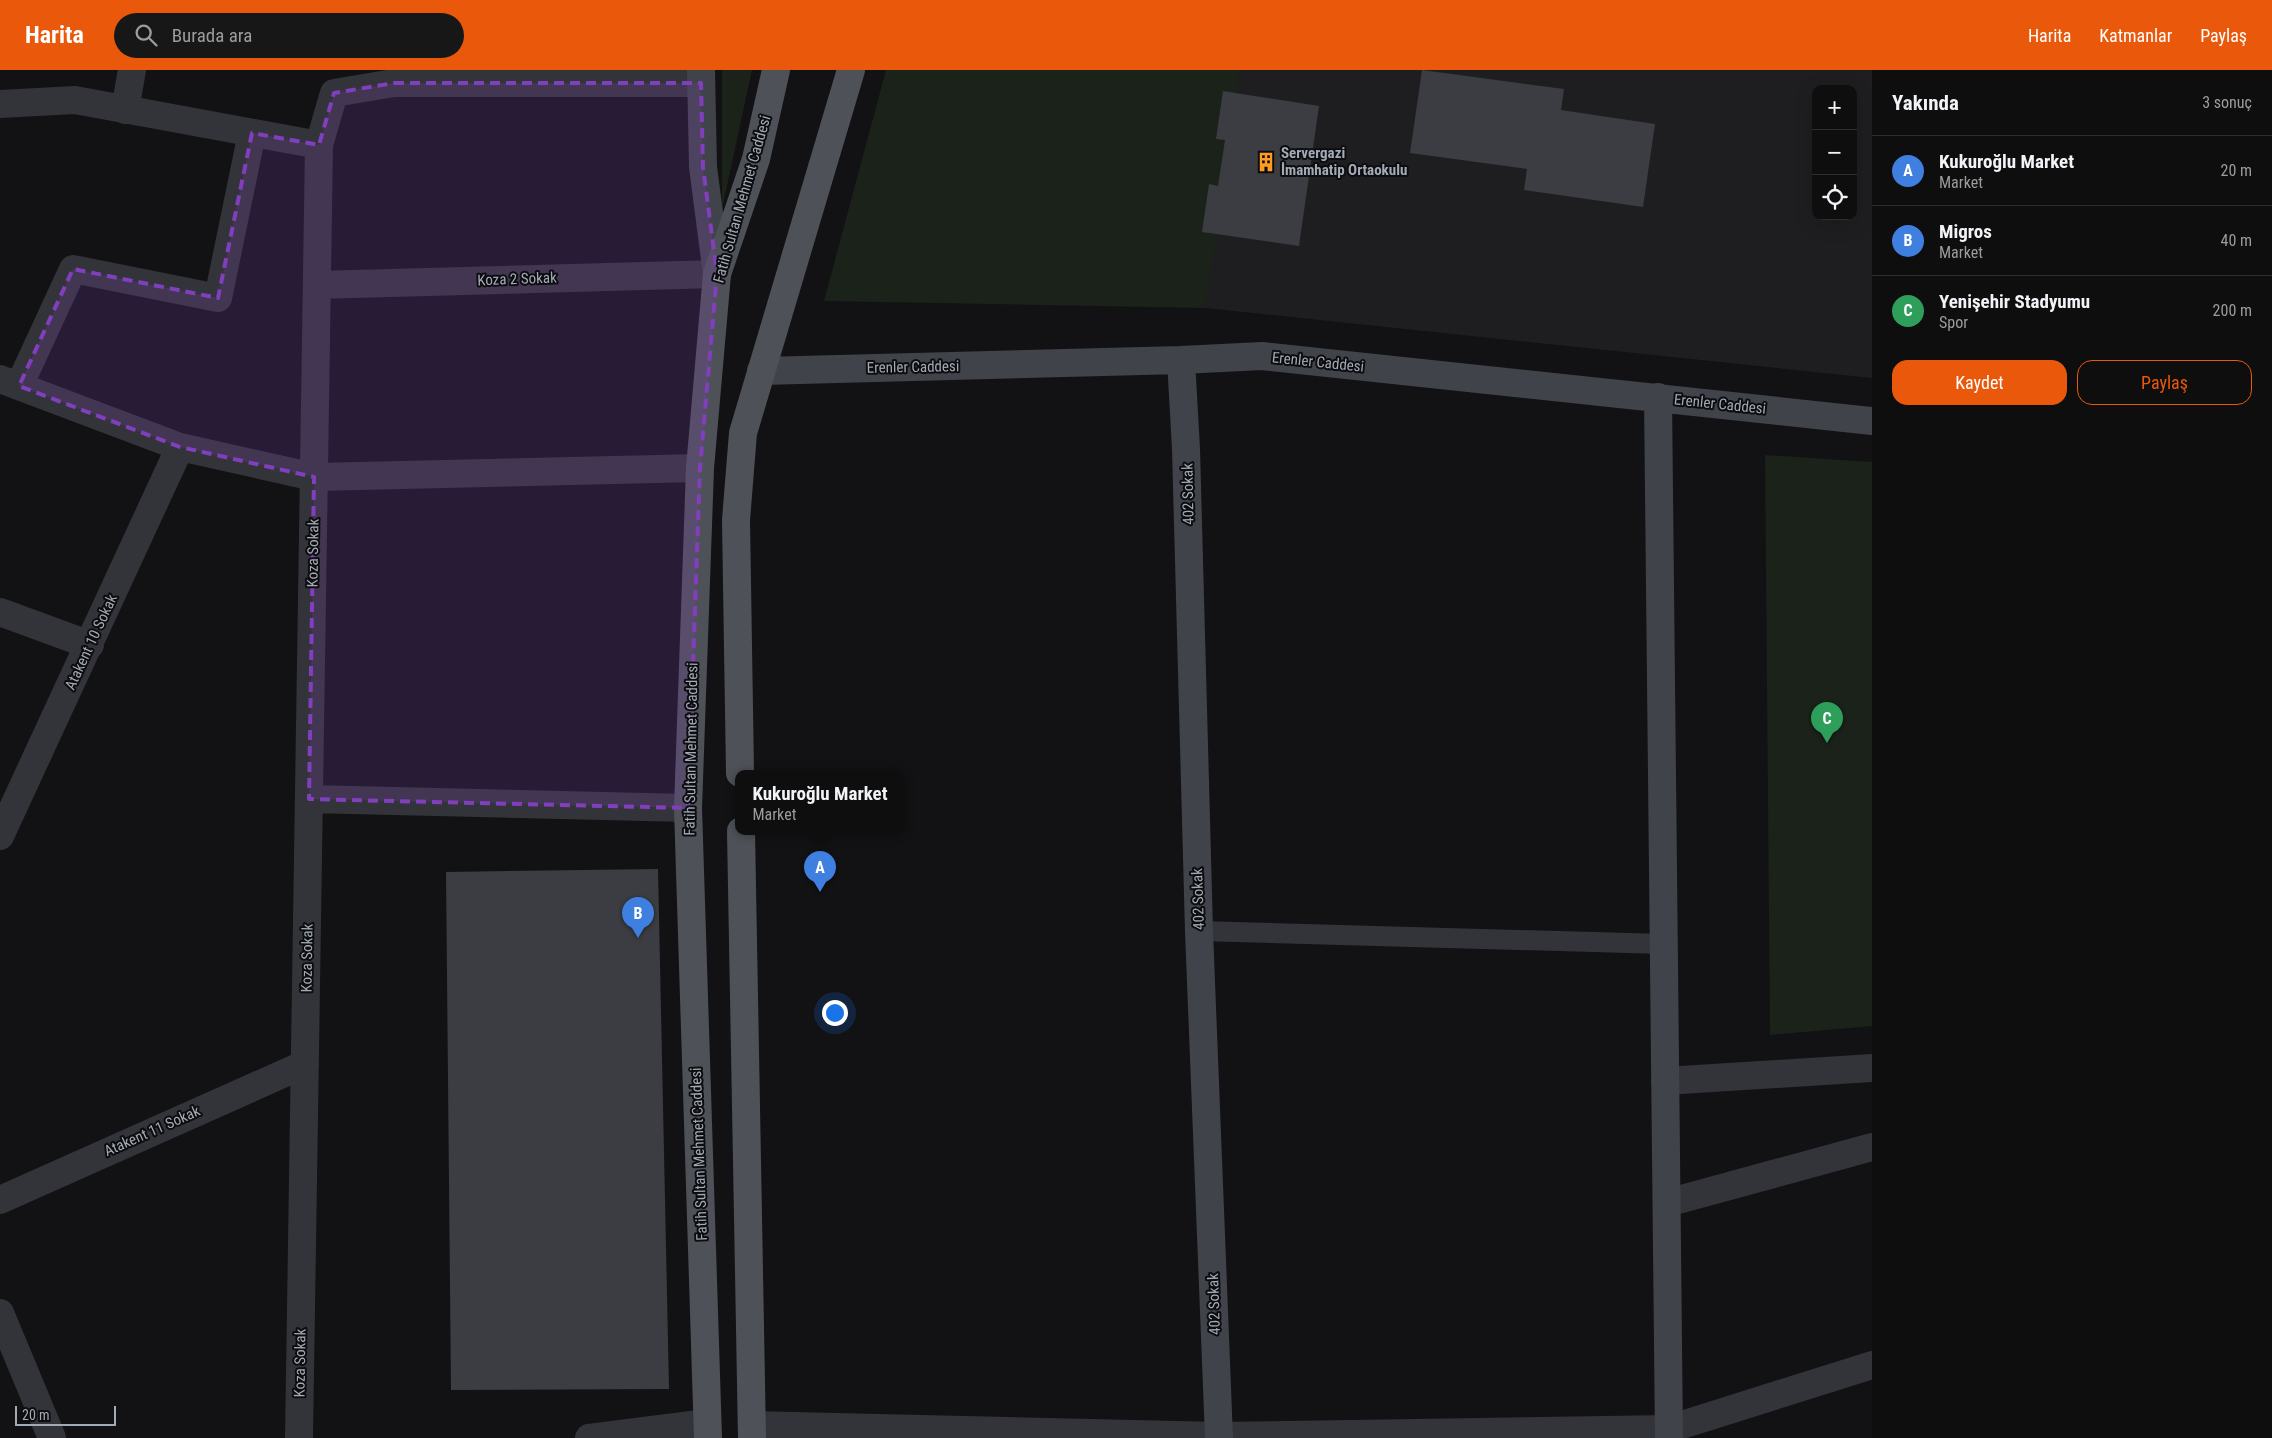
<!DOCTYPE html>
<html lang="tr">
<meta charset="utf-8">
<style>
:root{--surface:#0e0e0f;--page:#171718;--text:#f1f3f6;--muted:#9b9c9e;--line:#2e2e2f;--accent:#ea580c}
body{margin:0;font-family:"Roboto Condensed",sans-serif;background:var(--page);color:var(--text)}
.controls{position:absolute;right:15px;top:15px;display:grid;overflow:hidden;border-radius:10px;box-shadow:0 5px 20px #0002}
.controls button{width:45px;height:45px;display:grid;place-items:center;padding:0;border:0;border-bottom:1px solid var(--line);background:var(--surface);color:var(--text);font:25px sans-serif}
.scale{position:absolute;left:15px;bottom:12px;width:101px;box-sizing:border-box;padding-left:5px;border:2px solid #a2aab6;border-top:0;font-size:14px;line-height:18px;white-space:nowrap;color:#a2aab6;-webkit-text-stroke:4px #0d0d0f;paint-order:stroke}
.you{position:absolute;left:834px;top:942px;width:18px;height:18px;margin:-12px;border:4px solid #fff;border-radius:50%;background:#1a73e8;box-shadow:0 0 0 8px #1a73e833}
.badge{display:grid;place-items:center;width:32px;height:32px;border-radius:50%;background:var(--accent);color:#fff;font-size:16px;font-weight:700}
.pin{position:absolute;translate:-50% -41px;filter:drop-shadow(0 1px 2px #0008)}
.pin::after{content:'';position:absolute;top:26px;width:18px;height:15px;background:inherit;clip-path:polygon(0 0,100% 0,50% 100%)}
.popup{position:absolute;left:735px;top:700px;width:170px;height:65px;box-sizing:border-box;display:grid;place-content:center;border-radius:10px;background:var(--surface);filter:drop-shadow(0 1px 4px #0005);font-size:16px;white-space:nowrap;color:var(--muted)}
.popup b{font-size:19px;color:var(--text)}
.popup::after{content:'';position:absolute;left:50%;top:100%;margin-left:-10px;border:10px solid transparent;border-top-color:var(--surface)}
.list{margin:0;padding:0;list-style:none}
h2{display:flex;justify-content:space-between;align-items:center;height:65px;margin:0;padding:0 20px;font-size:21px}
h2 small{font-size:16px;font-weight:400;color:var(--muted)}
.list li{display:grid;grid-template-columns:32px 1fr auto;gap:15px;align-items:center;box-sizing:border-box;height:70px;padding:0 20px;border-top:1px solid var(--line)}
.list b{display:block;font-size:19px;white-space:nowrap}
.list p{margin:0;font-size:16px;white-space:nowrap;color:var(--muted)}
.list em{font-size:16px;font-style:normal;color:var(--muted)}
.actions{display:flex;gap:10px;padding:15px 20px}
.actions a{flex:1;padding:11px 0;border:1px solid var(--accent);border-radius:15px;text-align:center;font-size:18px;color:var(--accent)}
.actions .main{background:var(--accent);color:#fff}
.icon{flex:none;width:28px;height:28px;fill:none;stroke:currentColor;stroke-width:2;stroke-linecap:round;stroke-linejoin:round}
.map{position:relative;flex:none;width:1872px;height:1368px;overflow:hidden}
header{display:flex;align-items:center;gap:30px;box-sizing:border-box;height:70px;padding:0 25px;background:var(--accent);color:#fff}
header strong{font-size:24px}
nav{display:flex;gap:28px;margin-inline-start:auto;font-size:18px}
.search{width:350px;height:45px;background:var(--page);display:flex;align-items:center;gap:12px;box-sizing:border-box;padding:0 18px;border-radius:28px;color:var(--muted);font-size:19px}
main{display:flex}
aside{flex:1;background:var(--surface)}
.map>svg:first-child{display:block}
.built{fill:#1e1e21;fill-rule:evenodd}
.green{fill:#1a221a}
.building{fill:#3c3d42}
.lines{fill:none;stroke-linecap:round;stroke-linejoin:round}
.lane{stroke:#333439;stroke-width:20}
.street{stroke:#333439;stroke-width:28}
.secondary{stroke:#404349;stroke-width:28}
.primary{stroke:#4e5258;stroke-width:28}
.marked{fill:#813fbe;fill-opacity:0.2;stroke:#813fbe;stroke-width:4;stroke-dasharray:10 6;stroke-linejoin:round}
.labels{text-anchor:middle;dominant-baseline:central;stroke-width:4;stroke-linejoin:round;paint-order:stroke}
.poi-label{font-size:15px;font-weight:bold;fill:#a2aab6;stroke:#0d0d0f;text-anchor:start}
.street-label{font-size:15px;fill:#a2aab6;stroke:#0d0d0f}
</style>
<header>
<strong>Harita</strong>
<div class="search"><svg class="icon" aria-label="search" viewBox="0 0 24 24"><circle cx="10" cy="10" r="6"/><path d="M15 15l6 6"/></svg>Burada ara</div>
<nav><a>Harita</a><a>Katmanlar</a><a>Paylaş</a></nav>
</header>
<main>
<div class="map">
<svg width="1872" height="1368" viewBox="0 0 1872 1368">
<rect width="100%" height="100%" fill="#121214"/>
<path class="built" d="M1238 0H1872V308L1205 238ZM1816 19H1853V146H1816Z"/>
<path class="green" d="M722 0H752L722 139Z
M886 0H1239L1222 139 1205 238 824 231Z
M1765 385 1872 392V956L1770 965Z"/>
<path class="building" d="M1422 0 1564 19 1561 40 1655 54 1643 137 1524 120 1527 99 1410 83Z
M1223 21 1319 36 1299 176 1202 162 1209 114 1218 116 1225 70 1216 69Z
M658 799 669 1319 451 1320 446 802Z"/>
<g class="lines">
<path class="lane" d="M1199 861 1664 874"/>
<path class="street" d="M0 34 75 30 319 75
M125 40 132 0
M317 215 717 204
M0 309 180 377 314 407 700 398
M19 316 73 199 218 228 252 63
M0 542 90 575
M309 729 688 738
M0 766 180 377
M1665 1011 1872 998
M0 1130 305 994
M1667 1133 1872 1077
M0 1243 52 1368
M752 1355 1219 1366 1669 1359 1872 1295
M299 1368 319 75 334 23 394 13H701
M589 1368 707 1353"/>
<path class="secondary" d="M701 0 703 97 717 204
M1181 290 1186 379 1199 861 1219 1368
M761 301 1181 290 1262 286 1872 351
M1658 327 1669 1368"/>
<path class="primary" d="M740 703 736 450 743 363 851 0
M741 761 752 1368
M708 1368 688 738 700 398 717 204 756 89 776 0"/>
</g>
<path class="marked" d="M394 13H701L703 97 717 204 700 398 688 738 309 729 314 407 180 377 19 316 73 199 218 228 252 63 319 75 334 23Z"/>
<defs>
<symbol id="building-bare" viewBox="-9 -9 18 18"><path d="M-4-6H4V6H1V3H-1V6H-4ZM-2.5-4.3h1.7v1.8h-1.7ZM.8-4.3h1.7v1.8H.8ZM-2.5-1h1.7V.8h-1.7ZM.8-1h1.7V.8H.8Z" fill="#ff9b1f" stroke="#0d0d0f" stroke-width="2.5" paint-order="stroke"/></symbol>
</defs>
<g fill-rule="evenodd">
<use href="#building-bare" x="1252" y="78" width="28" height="28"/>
</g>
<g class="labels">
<g class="poi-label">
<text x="1281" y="83">Servergazi<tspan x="1281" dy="17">İmamhatip Ortaokulu</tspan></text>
</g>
<g class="street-label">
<text transform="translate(742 129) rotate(-74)">Fatih Sultan Mehmet Caddesi</text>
<text transform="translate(517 209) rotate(-2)">Koza 2 Sokak</text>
<text transform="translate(1318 292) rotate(6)">Erenler Caddesi</text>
<text transform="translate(913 297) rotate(-1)">Erenler Caddesi</text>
<text transform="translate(1720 334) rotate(6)">Erenler Caddesi</text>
<text transform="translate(1188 424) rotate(-91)">402 Sokak</text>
<text transform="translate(313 483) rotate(-89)">Koza Sokak</text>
<text transform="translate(91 572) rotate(-65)">Atakent 10 Sokak</text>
<text transform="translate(691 679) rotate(-89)">Fatih Sultan Mehmet Caddesi</text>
<text transform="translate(1198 829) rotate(-92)">402 Sokak</text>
<text transform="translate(307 888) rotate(-89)">Koza Sokak</text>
<text transform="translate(152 1061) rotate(-24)">Atakent 11 Sokak</text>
<text transform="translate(699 1084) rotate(-92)">Fatih Sultan Mehmet Caddesi</text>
<text transform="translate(1214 1234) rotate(-92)">402 Sokak</text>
<text transform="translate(300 1293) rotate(-89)">Koza Sokak</text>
</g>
</g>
</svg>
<div class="controls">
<button>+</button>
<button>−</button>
<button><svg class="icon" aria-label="locate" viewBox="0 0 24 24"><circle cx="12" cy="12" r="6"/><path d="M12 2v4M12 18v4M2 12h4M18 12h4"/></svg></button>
</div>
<div class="scale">20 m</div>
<div class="you"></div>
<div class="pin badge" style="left:820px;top:822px;background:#3f7fe0">A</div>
<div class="popup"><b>Kukuroğlu Market</b>Market</div>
<div class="pin badge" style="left:638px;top:868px;background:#3f7fe0">B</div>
<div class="pin badge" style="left:1827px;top:673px;background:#2e9e5b">C</div>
</div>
<aside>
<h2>Yakında<small>3 sonuç</small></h2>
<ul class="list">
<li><span class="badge" style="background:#3f7fe0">A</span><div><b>Kukuroğlu Market</b><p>Market</p></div><em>20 m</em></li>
<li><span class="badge" style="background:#3f7fe0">B</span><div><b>Migros</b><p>Market</p></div><em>40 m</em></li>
<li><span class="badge" style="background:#2e9e5b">C</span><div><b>Yenişehir Stadyumu</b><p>Spor</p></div><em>200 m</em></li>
</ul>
<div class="actions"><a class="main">Kaydet</a><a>Paylaş</a></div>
</aside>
</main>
